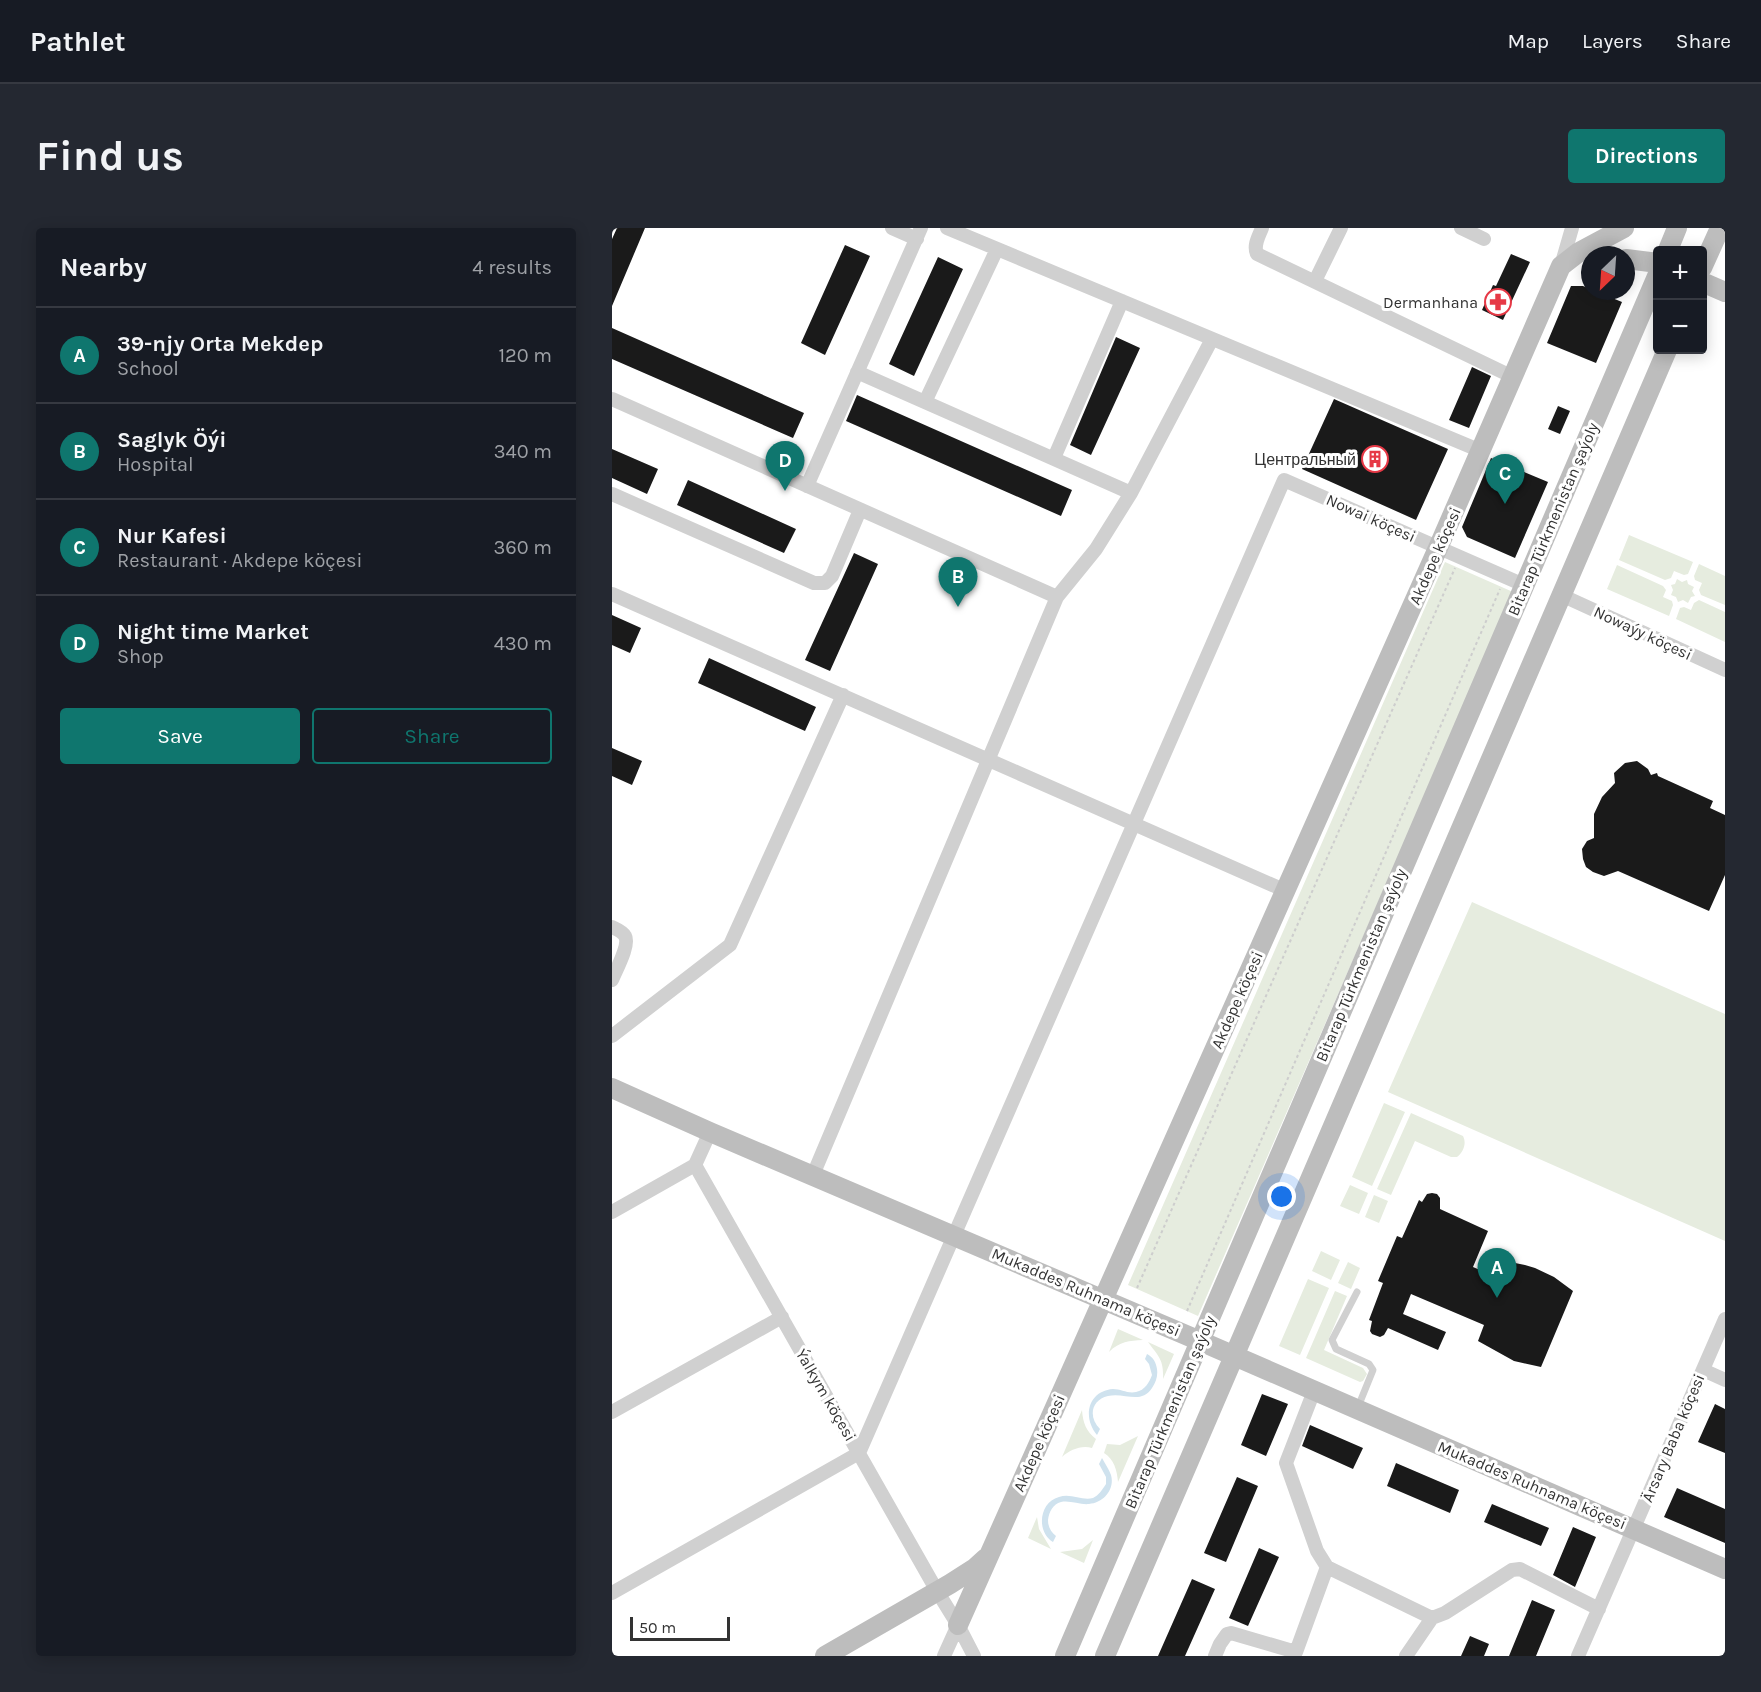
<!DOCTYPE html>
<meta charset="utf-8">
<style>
:root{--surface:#171b24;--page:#242831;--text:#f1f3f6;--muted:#9ea1a6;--line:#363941;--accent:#0f766e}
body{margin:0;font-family:Karla,sans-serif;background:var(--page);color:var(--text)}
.controls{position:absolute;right:18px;top:18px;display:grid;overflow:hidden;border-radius:6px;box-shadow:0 3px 15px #0003}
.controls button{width:54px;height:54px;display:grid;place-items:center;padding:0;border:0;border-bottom:2px solid var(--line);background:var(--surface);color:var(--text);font:30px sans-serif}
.compass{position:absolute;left:969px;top:18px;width:54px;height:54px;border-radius:50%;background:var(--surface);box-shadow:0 3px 15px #0003;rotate:205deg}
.scale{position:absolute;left:18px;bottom:15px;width:100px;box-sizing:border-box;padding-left:6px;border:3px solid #333;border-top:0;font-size:16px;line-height:21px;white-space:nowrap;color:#333;-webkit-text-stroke:4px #fff;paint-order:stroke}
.you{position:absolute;left:670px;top:969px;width:21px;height:21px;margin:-15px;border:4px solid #fff;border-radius:50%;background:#1a73e8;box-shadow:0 0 0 9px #1a73e833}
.badge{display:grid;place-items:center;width:39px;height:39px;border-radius:50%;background:var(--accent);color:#fff;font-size:20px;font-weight:700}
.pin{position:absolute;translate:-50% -50px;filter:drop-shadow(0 2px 3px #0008)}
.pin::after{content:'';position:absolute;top:32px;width:21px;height:18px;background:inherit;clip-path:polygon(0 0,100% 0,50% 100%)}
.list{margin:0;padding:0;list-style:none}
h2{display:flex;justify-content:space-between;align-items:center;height:78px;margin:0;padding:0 24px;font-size:26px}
h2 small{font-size:20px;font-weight:400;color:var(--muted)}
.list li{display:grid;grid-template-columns:39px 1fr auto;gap:18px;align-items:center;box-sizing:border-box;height:96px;padding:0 24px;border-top:2px solid var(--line)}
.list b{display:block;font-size:22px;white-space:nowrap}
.list p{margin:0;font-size:20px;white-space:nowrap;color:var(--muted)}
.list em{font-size:20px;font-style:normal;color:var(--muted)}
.actions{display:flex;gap:12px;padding:18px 24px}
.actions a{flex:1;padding:14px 0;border:2px solid var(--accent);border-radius:6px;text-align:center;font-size:21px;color:var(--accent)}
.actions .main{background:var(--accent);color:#fff}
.map{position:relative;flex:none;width:1113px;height:1428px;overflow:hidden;border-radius:6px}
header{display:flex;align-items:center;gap:36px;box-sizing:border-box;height:84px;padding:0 30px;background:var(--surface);border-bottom:2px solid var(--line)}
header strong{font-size:28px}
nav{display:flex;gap:33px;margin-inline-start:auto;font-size:21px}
.intro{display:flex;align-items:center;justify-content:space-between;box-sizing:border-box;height:144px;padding:0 36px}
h1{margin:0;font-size:42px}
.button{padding:15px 27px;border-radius:6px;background:var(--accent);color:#fff;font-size:21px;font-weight:700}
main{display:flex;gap:36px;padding:0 36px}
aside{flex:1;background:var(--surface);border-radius:6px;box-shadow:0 3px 15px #0003}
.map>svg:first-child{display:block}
.green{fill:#e6ecdf}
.water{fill:#cfe2ee}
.building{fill:#1a1a1a}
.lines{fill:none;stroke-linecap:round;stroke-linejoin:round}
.path{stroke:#cdcdcd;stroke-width:2;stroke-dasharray:3 3;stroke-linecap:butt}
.lane{stroke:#d0d0d0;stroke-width:7}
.street{stroke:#d0d0d0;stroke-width:14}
.secondary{stroke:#bdbdbd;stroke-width:20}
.labels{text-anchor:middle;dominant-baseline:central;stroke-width:6;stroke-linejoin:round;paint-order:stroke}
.poi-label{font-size:16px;fill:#333;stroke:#fff;text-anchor:end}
.street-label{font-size:16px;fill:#333;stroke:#fff}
</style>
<header>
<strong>Pathlet</strong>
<nav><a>Map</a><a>Layers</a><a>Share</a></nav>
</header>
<div class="intro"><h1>Find us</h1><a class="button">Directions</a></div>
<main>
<aside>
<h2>Nearby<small>4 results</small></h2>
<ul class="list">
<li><span class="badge">A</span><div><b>39-njy Orta Mekdep</b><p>School</p></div><em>120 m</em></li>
<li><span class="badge">B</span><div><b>Saglyk Öýi</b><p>Hospital</p></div><em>340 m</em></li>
<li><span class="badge">C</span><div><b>Nur Kafesi</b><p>Restaurant · Akdepe köçesi</p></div><em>360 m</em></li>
<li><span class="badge">D</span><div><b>Night time Market</b><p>Shop</p></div><em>430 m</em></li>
</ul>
<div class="actions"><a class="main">Save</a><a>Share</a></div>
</aside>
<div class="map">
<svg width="1113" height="1428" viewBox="0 0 1113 1428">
<rect width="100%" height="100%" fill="#fff"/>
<path class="green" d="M1017 307 1081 334 1076 346 1072 347 1062 343 1059 350 1053 352 1007 332Z
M833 334 901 364 586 1088 516 1057Z
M1087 336 1113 348V377L1089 367 1087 362 1090 355 1083 352 1082 348Z
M1005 337 1051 358 1054 362 1051 369 1060 373 1061 377 1057 388 995 361Z
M1065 351 1070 354 1075 352 1076 356 1082 359 1080 363 1083 368 1079 369 1076 375 1071 372 1066 374 1064 369 1059 367 1061 362 1059 357 1063 356Z
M1087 372 1113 384V414L1064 391 1068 380 1072 379 1079 382 1082 375Z
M860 674 1113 786V1013L776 864Z
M772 875 793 884 760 958 740 949Z
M799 885 851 908C855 916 851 924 845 929H839L803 913 779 967 765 961Z
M738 957 756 965 747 986 728 978Z
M762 967 776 973 767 995 753 989Z
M709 1023 728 1032 719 1052 700 1043Z
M736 1034 748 1040 739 1061 726 1055Z
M696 1051 717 1060 688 1127 667 1118Z
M723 1063 735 1068 712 1122 751 1140 755 1146 751 1153 748 1154 694 1130Z
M506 1101 531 1112C517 1113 508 1113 497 1124Z
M536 1114 562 1126 551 1151C552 1131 546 1128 536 1114Z
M470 1182C471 1195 474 1203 484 1211L480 1220C469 1217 458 1222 450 1229Z
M526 1208 506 1254C505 1242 502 1231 492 1225L495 1216 508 1217Z
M425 1289 427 1301 439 1321 416 1310Z
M481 1312 472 1335 448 1324 470 1321Z"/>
<path class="water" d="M535 1126C541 1129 544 1134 545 1141 546 1148 544 1154 540 1160 529 1177 512 1164 496 1168 479 1172 476 1189 488 1201L485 1207C470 1189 476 1163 501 1161 509 1161 516 1166 524 1164 533 1162 537 1155 540 1147L537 1136 533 1131Z
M490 1230C493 1236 497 1241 499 1247 503 1261 492 1275 477 1276 468 1277 458 1272 449 1274 441 1276 437 1284 436 1292 436 1299 439 1304 444 1308L441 1314C424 1304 427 1274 447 1269 459 1265 470 1273 481 1270 487 1267 490 1262 494 1256V1249L487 1236Z"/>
<path class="building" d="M5 0H33L0 78V11Z
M233 17 258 28 213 127 189 115Z
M899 26 918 34 891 92 870 82 881 57 884 58Z
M326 29 351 41 302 148 277 136Z
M959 58H971L978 61V63H983L1010 74 984 135 935 115Z
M0 100 192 185 181 210 0 131Z
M504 109 528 120 479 227 458 217Z
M860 139 879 148 857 200 837 192Z
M245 167 460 262 449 288 234 193Z
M722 171 836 221 804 292 690 241Z
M946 178 958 183 948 206 936 201Z
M0 221 46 241 35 266 0 250Z
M879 230 936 254 903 330 855 309 850 299Z
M76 252 184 301 172 325 65 277Z
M242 325 266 336 218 443 193 432Z
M0 387 29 400 18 425 0 417Z
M97 430 204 479 193 503 86 455Z
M0 520 30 533 20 557 0 548Z
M1025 533 1036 541 1039 547 1045 545 1046 548 1101 573 1098 580 1113 587V647L1097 683 1006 643 992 648 981 644 974 639 971 631 970 621 975 613 982 610V586L990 569 1003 555 1002 545 1013 535Z
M820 965 825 966 828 970V981L876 1003 861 1039 891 1052 898 1034 913 1037 923 1040 942 1049 961 1063 929 1139 902 1133 866 1113 872 1097 799 1066 791 1086 834 1104 826 1122 776 1100 772 1107 768 1109 760 1106 758 1103 760 1093 757 1092 771 1055 766 1053 785 1008 790 1010 807 972 810 974 815 966Z
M650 1166 676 1176 654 1228 629 1217Z
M1103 1176 1113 1181V1225L1086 1214Z
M698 1197 751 1220 741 1241 690 1218Z
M784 1235 847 1262 838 1285 775 1258Z
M625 1249 646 1258 614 1334 592 1325Z
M1065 1260 1113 1281V1315L1052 1289Z
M880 1276 937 1300 929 1318 872 1294Z
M961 1299 984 1309 963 1359 941 1347Z
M647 1320 667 1329 636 1398 617 1390Z
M580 1351 603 1361 573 1428H546Z
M920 1372 943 1382 924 1428H897Z
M858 1408 877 1416 872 1428H849Z"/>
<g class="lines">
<path class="path" d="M525 1060 843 340
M575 1083 888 361"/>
<path class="lane" d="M745 1064 720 1112 724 1121 757 1136 761 1142 746 1179"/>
<path class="street" d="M280 0 305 11
M335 0 869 223
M650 0C647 8 641 17 645 26L901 149
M849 0 872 11
M949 38 960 0
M703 53 729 0
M245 144 519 265
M0 171 445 369 201 947
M313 174 385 21
M442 230 510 73
M195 258 309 0
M0 266 202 355H213L220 348 248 282
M0 366 674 663
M949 367 1113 442
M445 369 484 321 519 265 600 111
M0 699C4 701 10 703 13 708 18 717 4 742 0 752
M0 808 118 717 231 467
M98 904 83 937 325 1363 346 1397 362 1428
M0 984 83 937
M1091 1142 1113 1152
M702 1163 674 1235 705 1323 715 1339 820 1390
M0 1184 170 1089
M0 1365 247 1225 672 252 912 357
M332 1428 346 1397
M603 1428 608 1416 615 1406 619 1405 684 1424 715 1339
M794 1428 820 1390 833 1385 900 1342 908 1341 987 1381
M966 1428 1113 1091"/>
<path class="secondary" d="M1056 22 1065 0
M1014 31 1046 35
M1090 40 1108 0
M1090 54 1113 64
M0 860 98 904 588 1113 1113 1341
M346 1397 826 320 949 38 967 24 1012 0
M213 1428 338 1356 363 1340 374 1330
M453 1428 1046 46
M493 1428 1055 122"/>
</g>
<defs>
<symbol id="pharmacy-ring" viewBox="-11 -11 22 22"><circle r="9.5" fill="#fff" stroke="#e63946" stroke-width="1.5"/><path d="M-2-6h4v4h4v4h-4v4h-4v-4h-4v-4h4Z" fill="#e63946"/></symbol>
<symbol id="building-ring" viewBox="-11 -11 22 22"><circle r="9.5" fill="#fff" stroke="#e63946" stroke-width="1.5"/><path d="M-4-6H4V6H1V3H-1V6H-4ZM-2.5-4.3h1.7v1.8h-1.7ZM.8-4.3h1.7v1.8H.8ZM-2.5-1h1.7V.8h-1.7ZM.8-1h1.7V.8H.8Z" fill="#e63946"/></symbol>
</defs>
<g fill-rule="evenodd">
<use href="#pharmacy-ring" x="871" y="59" width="30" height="30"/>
<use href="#building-ring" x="748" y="216" width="30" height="30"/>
</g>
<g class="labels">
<g class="poi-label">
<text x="866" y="74">Dermanhana</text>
<text x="744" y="231">Центральный</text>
</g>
<g class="street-label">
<text transform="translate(759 290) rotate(24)">Nowai köçesi</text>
<text transform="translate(941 291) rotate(-67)">Bitarap Türkmenistan şaýoly</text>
<text transform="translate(823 328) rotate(-66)">Akdepe köçesi</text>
<text transform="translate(1031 405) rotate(25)">Nowaýy köçesi</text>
<text transform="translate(749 737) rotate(-67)">Bitarap Türkmenistan şaýoly</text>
<text transform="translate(625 772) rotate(-66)">Akdepe köçesi</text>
<text transform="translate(474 1064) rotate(23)">Mukaddes Ruhnama köçesi</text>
<text transform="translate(214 1167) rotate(60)">Ýalkym köçesi</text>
<text transform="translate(558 1184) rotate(-67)">Bitarap Türkmenistan şaýoly</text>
<text transform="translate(1061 1210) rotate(-67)">Ärsary Baba köçesi</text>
<text transform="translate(427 1215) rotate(-66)">Akdepe köçesi</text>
<text transform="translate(920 1257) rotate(23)">Mukaddes Ruhnama köçesi</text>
</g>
</g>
</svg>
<div class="controls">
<button>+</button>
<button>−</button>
</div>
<svg class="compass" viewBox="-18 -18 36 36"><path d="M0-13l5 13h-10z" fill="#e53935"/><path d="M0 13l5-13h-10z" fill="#9ea1a6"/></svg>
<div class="scale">50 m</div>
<div class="you"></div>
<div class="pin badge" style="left:885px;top:1070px">A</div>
<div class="pin badge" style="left:346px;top:379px">B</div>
<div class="pin badge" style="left:893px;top:276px">C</div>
<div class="pin badge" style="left:173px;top:263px">D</div>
</div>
</main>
